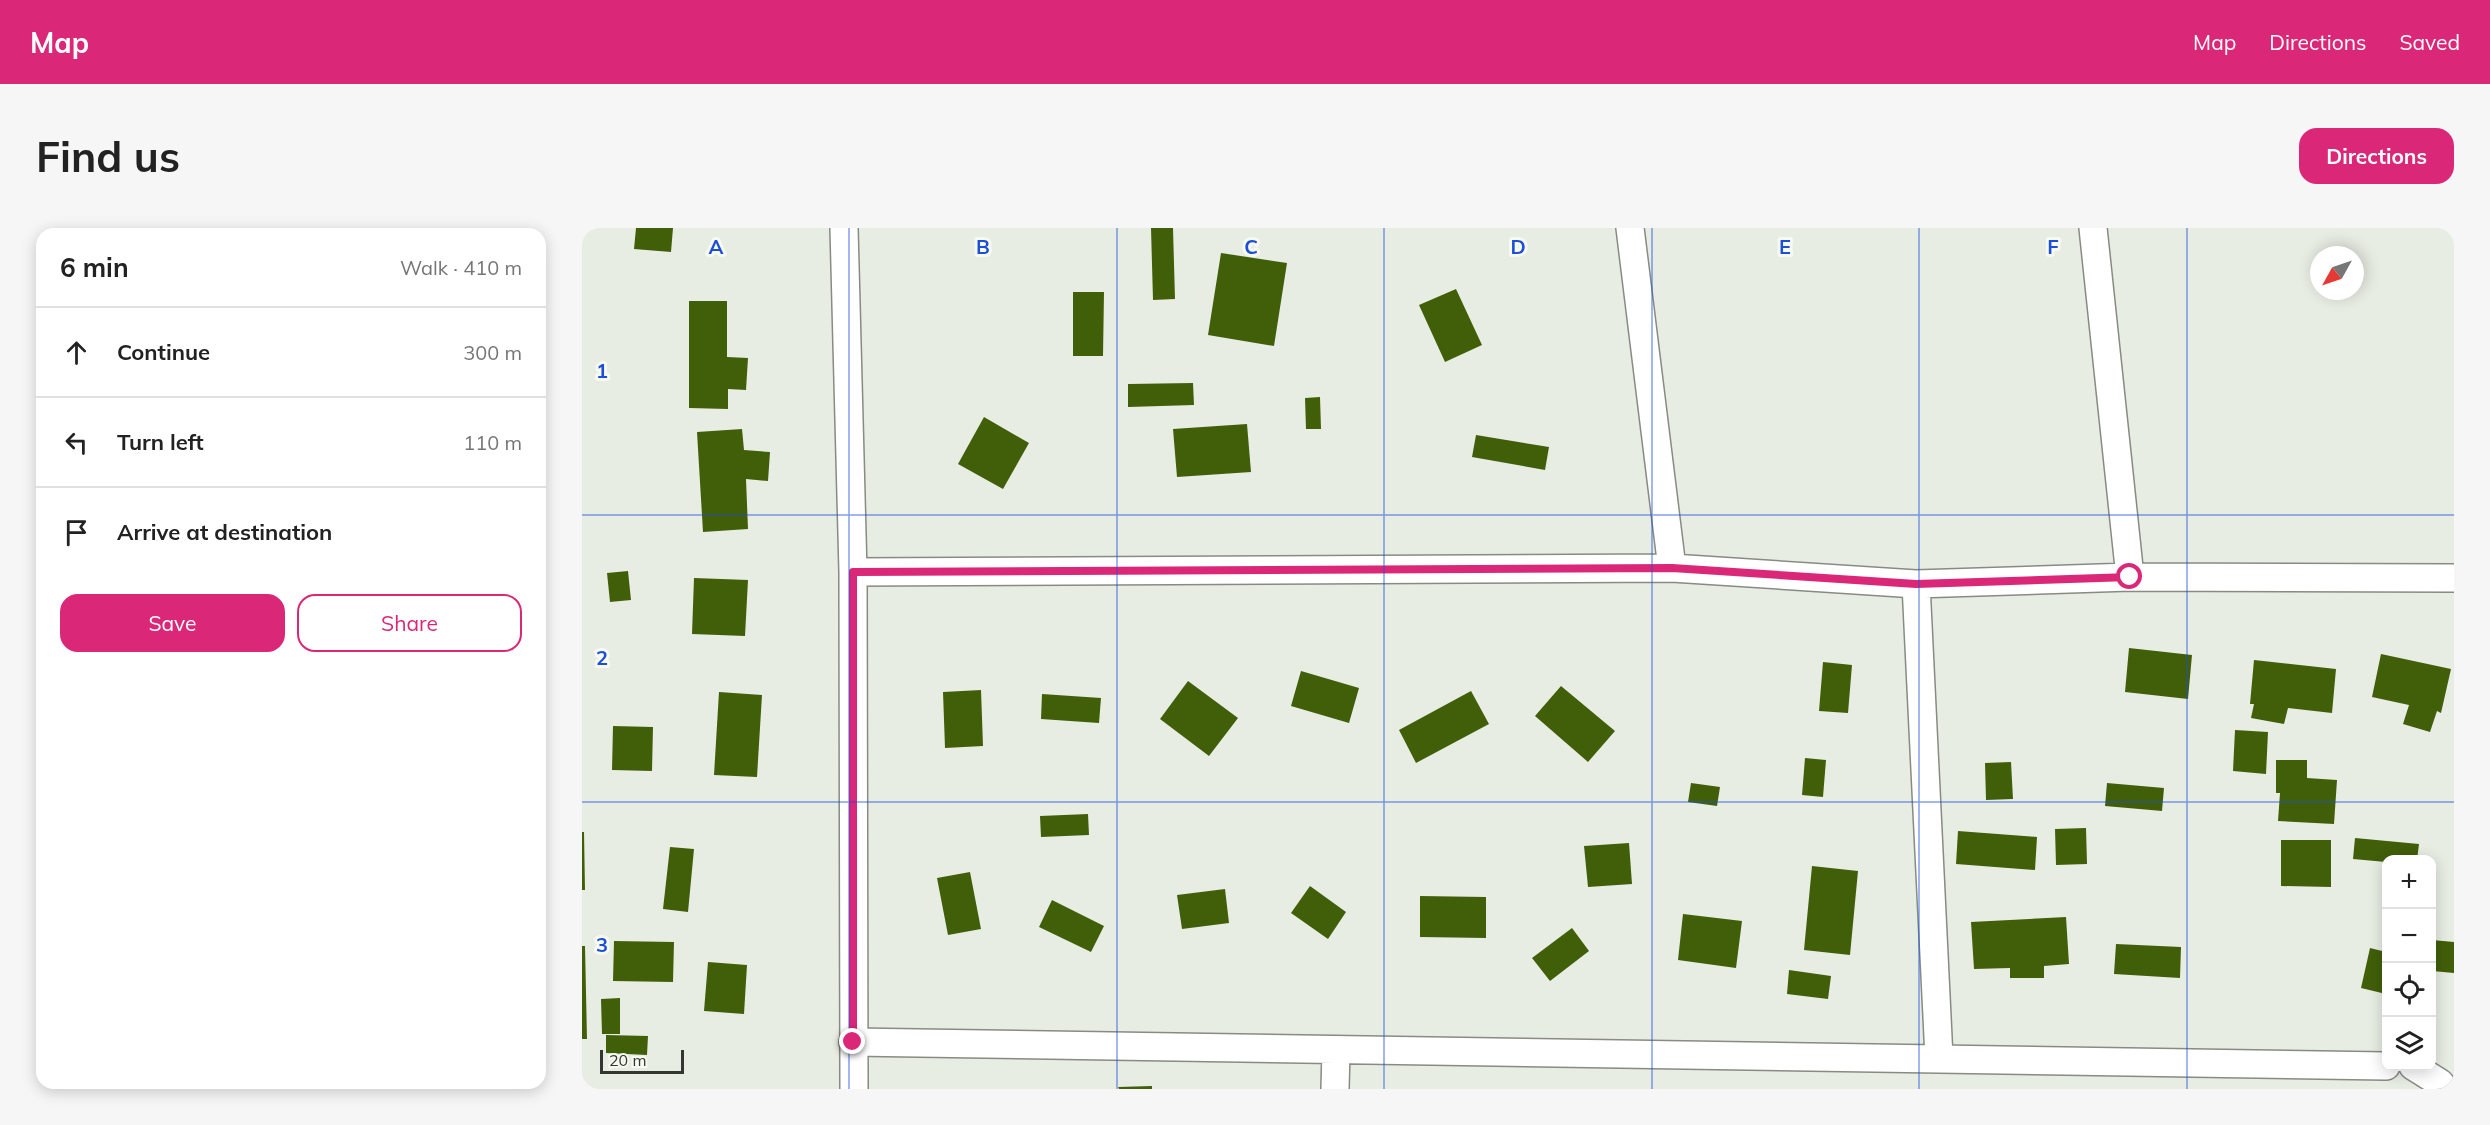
<!DOCTYPE html>
<meta charset="utf-8">
<style>
:root{--surface:#fff;--page:#f6f6f6;--text:#222;--muted:#767676;--line:#e0e0e0;--accent:#db2777}
body{margin:0;font-family:Mulish,sans-serif;background:var(--page);color:var(--text)}
.controls{position:absolute;right:18px;bottom:18px;display:grid;overflow:hidden;border-radius:12px;box-shadow:0 3px 15px #0003}
.controls button{width:54px;height:54px;display:grid;place-items:center;padding:0;border:0;border-bottom:2px solid var(--line);background:var(--surface);color:var(--text);font:30px sans-serif}
.compass{position:absolute;left:1728px;top:18px;width:54px;height:54px;border-radius:50%;background:var(--surface);box-shadow:0 3px 15px #0003;rotate:230deg}
.scale{position:absolute;left:18px;bottom:15px;width:84px;box-sizing:border-box;padding-left:6px;border:3px solid #343632;border-top:0;font-size:16px;line-height:21px;white-space:nowrap;color:#343632;-webkit-text-stroke:4px #f6faf1;paint-order:stroke}
.stop{position:absolute;width:18px;height:18px;margin:-14px;border:4px solid #db2777;border-radius:50%;background:#fff}
.stop.end{background:#db2777;border-color:#fff;box-shadow:0 2px 6px #0008}
.list{margin:0;padding:0;list-style:none}
h2{display:flex;justify-content:space-between;align-items:center;height:78px;margin:0;padding:0 24px;font-size:26px}
h2 small{font-size:20px;font-weight:400;color:var(--muted)}
.list li{display:grid;grid-template-columns:39px 1fr auto;gap:18px;align-items:center;box-sizing:border-box;height:90px;padding:0 24px;border-top:2px solid var(--line)}
.list b{display:block;font-size:22px;white-space:nowrap}
.list em{font-size:20px;font-style:normal;color:var(--muted)}
.actions{display:flex;gap:12px;padding:18px 24px}
.actions a{flex:1;padding:14px 0;border:2px solid var(--accent);border-radius:18px;text-align:center;font-size:21px;color:var(--accent)}
.actions .main{background:var(--accent);color:#fff}
.icon{flex:none;width:33px;height:33px;fill:none;stroke:currentColor;stroke-width:2;stroke-linecap:round;stroke-linejoin:round}
.map{position:relative;flex:none;width:1872px;height:861px;overflow:hidden;border-radius:18px}
header{display:flex;align-items:center;gap:36px;box-sizing:border-box;height:84px;padding:0 30px;background:var(--accent);color:#fff}
header strong{font-size:28px}
nav{display:flex;gap:33px;margin-inline-start:auto;font-size:21px}
.intro{display:flex;align-items:center;justify-content:space-between;box-sizing:border-box;height:144px;padding:0 36px}
h1{margin:0;font-size:42px}
.button{padding:15px 27px;border-radius:18px;background:var(--accent);color:#fff;font-size:21px;font-weight:700}
main{display:flex;gap:36px;padding:0 36px}
aside{flex:1;background:var(--surface);border-radius:18px;box-shadow:0 3px 15px #0003}
.map>svg:first-child{display:block}
.building{fill:#415f09}
.lines{fill:none;stroke-linecap:round;stroke-linejoin:round}
.minor-casing{stroke:#878b83;stroke-width:30}
.minor{stroke:#fff;stroke-width:27}
.route{stroke:#db2777;stroke-width:8}
.grid{fill:none;stroke:#1d4ed8;stroke-width:1.5;stroke-opacity:0.55}
.grid-label{font-size:20px;text-anchor:middle;font-weight:bold;fill:#1d4ed8;stroke:#f6faf1;stroke-width:6;stroke-linejoin:round;paint-order:stroke}
</style>
<header>
<strong>Map</strong>
<nav><a>Map</a><a>Directions</a><a>Saved</a></nav>
</header>
<div class="intro"><h1>Find us</h1><a class="button">Directions</a></div>
<main>
<aside>
<h2>6 min<small>Walk · 410 m</small></h2>
<ul class="list">
<li><svg class="icon" aria-label="ahead" viewBox="0 0 24 24"><path d="M12 20V5M6 11l6-6 6 6"/></svg><div><b>Continue</b></div><em>300 m</em></li>
<li><svg class="icon" aria-label="left" viewBox="0 0 24 24"><path d="M17 20v-9H6M10 6l-5 5 5 5"/></svg><div><b>Turn left</b></div><em>110 m</em></li>
<li><svg class="icon" aria-label="arrive" viewBox="0 0 24 24"><path d="M6 21V4h12l-3 4 3 4H6"/></svg><div><b>Arrive at destination</b></div></li>
</ul>
<div class="actions"><a class="main">Save</a><a>Share</a></div>
</aside>
<div class="map">
<svg width="1872" height="861" viewBox="0 0 1872 861">
<rect width="100%" height="100%" fill="#e8ede4"/>
<path class="building" d="M54 0H91L89 24 52 21Z
M569 0H591L593 71 571 72Z
M639 25 705 35 692 118 626 107Z
M874 61 900 117 863 134 837 77Z
M491 64H522L521 128H491Z
M107 73H145V129L166 130 164 162 146 161V181L107 180Z
M611 155 612 177 546 179V156Z
M738 169 739 201H724L723 170Z
M402 189 447 215 421 261 376 236Z
M665 196 669 244 595 249 591 201Z
M160 201 162 222 188 224 186 253 164 251 166 301 121 304 115 204Z
M894 207 967 219 963 242 890 229Z
M46 343 49 372 28 374 25 345Z
M112 350 166 352 163 408 110 406Z
M1547 420 1610 427 1606 471 1543 464Z
M1799 426 1869 441 1859 485 1855 483 1848 504 1821 496 1827 477 1790 469Z
M1672 432 1754 441 1750 485 1706 480 1702 496 1669 490 1672 476H1668Z
M1241 434 1270 437 1266 485 1237 483Z
M719 443 777 460 767 495 709 478Z
M606 453 656 490 627 528 578 491Z
M979 458 1033 503 1006 534 953 488Z
M399 462 401 518 363 520 361 464Z
M889 463 907 496 834 535 817 502Z
M137 464 180 467 175 549 132 547Z
M460 466 519 470 517 495 459 491Z
M31 498 71 499 70 543 30 542Z
M1653 502 1686 504 1684 546 1651 543Z
M1223 530 1244 532 1241 569 1220 567Z
M1694 532H1725V550L1755 552 1752 596 1696 593 1698 565H1694Z
M1429 534 1431 571 1404 572 1403 535Z
M1109 555 1138 559 1135 578 1106 574Z
M1525 555 1582 560 1580 583 1523 578Z
M506 586 507 607 459 609 458 588Z
M1504 600 1505 636 1474 637 1473 601Z
M1376 603 1455 609 1453 642 1374 636Z
M0 604H2L3 662H0Z
M1773 610 1837 616 1835 632H1804V634L1771 631Z
M1699 612H1749V659L1699 658Z
M1047 615 1050 656 1006 659 1002 618Z
M88 619 112 621 106 684 81 681Z
M1230 638 1276 643 1268 727 1222 722Z
M388 644 399 701 366 707 355 650Z
M728 658 764 684 746 711 709 685Z
M643 661 647 695 600 701 595 667Z
M838 668 904 669V710L838 709Z
M470 672 522 698 509 724 457 699Z
M1101 686 1160 693 1154 740 1096 732Z
M1484 689 1487 736 1462 738V750H1428V740L1392 741 1389 694Z
M990 700 1007 723 968 753 950 730Z
M1850 712 1872 714V745L1850 743Z
M32 713 92 714 91 754 31 753Z
M1534 716 1599 719 1598 750 1532 746Z
M0 718H3L5 811H0Z
M1788 720 1804 724V766L1779 760Z
M126 734 165 737 162 786 122 783Z
M1207 742 1249 748 1246 771 1205 766Z
M38 770V806H20L19 771Z
M24 807 66 808 65 827 24 825Z
M570 858V861H537L536 859Z"/>
<g class="lines">
<defs>
<path id="minor" d="M262 0 271 344 272 861
M1048 0 1090 340
M1511 0 1548 349
M271 344 1090 340 1334 356 1548 349 1872 350
M1334 356 1357 830
M271 814 1804 838
M1831 838 1858 855 1863 861
M753 861 754 822"/>
</defs>
<use href="#minor" class="minor-casing"/>
<use href="#minor" class="minor"/>
</g>
<g class="lines">
<path class="route" d="M271 814V344L1090 340 1334 356 1548 349"/>
</g>
<path class="grid" d="M267 0V861M535 0V861M802 0V861M1070 0V861M1337 0V861M1605 0V861M0 287H1872M0 574H1872"/>
<g class="grid-label">
<text x="134" y="26">A</text>
<text x="401" y="26">B</text>
<text x="669" y="26">C</text>
<text x="936" y="26">D</text>
<text x="1203" y="26">E</text>
<text x="1471" y="26">F</text>
<text x="20" y="150">1</text>
<text x="20" y="437">2</text>
<text x="20" y="724">3</text>
</g>
</svg>
<div class="controls">
<button>+</button>
<button>−</button>
<button><svg class="icon" aria-label="locate" viewBox="0 0 24 24"><circle cx="12" cy="12" r="6"/><path d="M12 2v4M12 18v4M2 12h4M18 12h4"/></svg></button>
<button><svg class="icon" aria-label="layers" viewBox="0 0 24 24"><path d="M12 4l9 5-9 5-9-5zM3 14l9 5 9-5"/></svg></button>
</div>
<svg class="compass" viewBox="-18 -18 36 36"><path d="M0-13l5 13h-10z" fill="#e53935"/><path d="M0 13l5-13h-10z" fill="#767676"/></svg>
<div class="scale">20 m</div>
<div class="stop" style="left:1548px;top:349px"></div>
<div class="stop end" style="left:271px;top:814px"></div>
</div>
</main>
